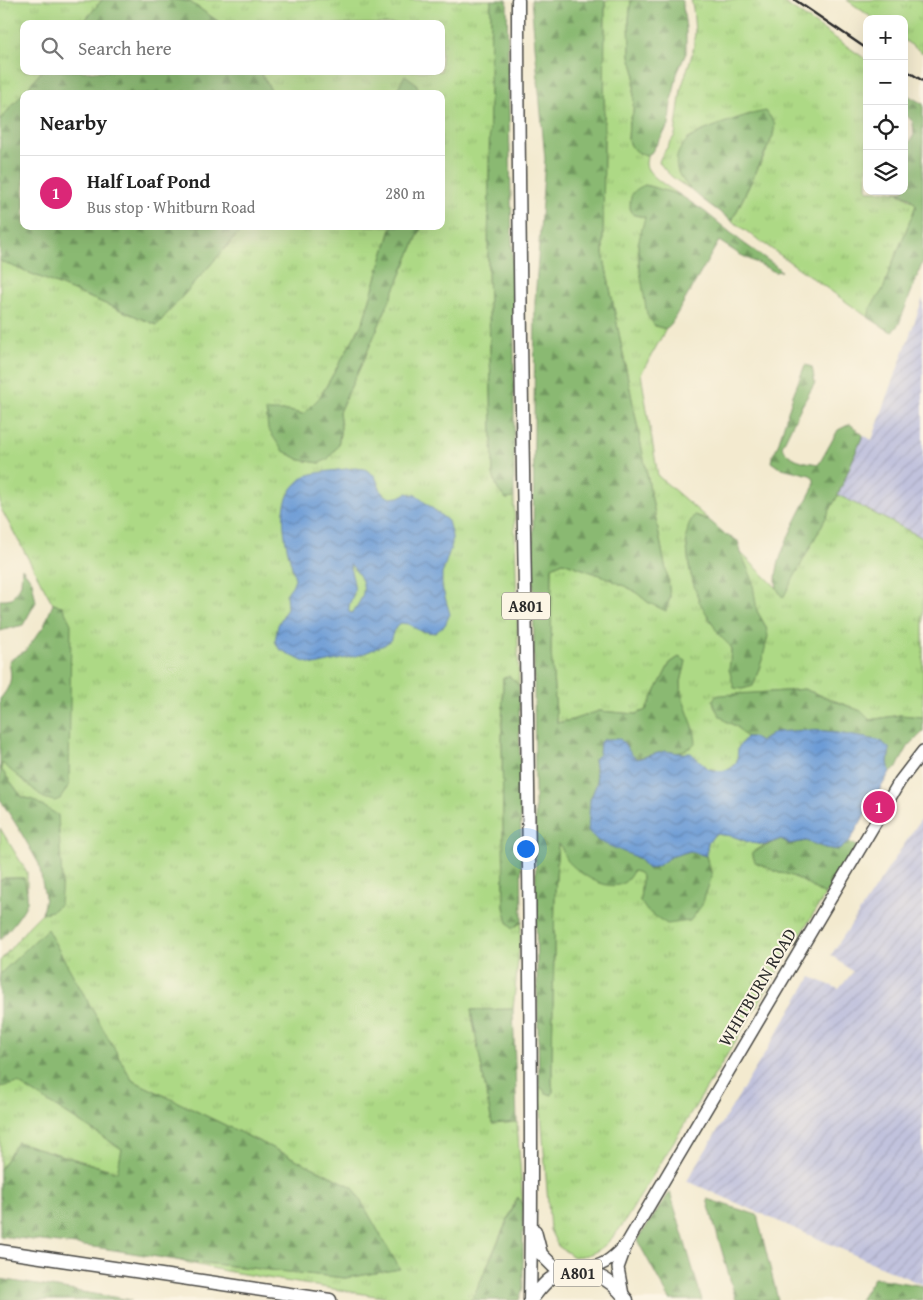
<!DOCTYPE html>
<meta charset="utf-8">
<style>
:root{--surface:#fff;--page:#f2f2f2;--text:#222;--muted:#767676;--line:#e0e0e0;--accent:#db2777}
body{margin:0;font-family:"Gentium Book Plus",serif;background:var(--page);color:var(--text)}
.controls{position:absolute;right:15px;top:15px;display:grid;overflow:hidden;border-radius:10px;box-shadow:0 5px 20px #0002}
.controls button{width:45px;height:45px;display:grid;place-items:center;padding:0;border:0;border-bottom:1px solid var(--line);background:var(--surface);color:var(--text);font:25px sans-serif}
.you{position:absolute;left:525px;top:848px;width:18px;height:18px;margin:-12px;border:4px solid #fff;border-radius:50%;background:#1a73e8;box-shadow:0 0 0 8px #1a73e833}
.badge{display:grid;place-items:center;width:32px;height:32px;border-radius:50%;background:var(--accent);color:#fff;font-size:16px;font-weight:700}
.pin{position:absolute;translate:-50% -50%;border:2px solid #fff;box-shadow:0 1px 5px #0006}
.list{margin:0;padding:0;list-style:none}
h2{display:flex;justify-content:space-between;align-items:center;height:65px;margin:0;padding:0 20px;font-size:21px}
h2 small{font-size:16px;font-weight:400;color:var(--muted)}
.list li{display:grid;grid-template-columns:32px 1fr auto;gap:15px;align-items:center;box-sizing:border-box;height:75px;padding:0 20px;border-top:1px solid var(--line)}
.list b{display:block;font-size:19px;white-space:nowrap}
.list p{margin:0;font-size:16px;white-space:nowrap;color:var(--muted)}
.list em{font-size:16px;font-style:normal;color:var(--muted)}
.icon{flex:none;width:28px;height:28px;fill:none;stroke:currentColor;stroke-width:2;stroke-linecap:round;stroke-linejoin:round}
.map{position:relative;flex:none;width:923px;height:1300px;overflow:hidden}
.search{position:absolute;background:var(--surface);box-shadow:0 5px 20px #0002;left:20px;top:20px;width:425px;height:55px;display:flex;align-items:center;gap:12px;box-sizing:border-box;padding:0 18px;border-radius:10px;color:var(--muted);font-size:19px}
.panel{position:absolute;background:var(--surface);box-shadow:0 5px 20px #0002;left:20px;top:90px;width:425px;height:140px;border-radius:10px}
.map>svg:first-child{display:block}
.industrial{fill:url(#industrial-furrows)}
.grass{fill:url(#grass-tufts);stroke:#6c8258}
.forest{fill:url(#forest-firs);stroke:#5a724e}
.water{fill:url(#water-waves);stroke:#4c6480;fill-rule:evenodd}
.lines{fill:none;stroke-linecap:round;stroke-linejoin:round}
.secondary-casing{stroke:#494844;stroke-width:14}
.primary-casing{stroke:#494844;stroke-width:15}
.secondary{stroke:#fff;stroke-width:11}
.primary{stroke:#fff;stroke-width:12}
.rail{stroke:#2b2b2b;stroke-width:2.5}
.labels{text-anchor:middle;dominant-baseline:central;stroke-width:4;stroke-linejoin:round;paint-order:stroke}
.shield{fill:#fcf5e5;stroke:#6a6863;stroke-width:1}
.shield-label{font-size:16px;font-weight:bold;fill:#2b2b2b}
.street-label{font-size:18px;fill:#2b2b2b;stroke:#fcf5e5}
</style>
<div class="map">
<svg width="923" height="1300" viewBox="0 0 923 1300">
<defs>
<pattern id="industrial-furrows" width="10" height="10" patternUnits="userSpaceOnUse" patternTransform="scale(1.25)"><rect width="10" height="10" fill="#c1c2dd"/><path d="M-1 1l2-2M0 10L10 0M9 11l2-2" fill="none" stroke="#a6a7be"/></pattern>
<pattern id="grass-tufts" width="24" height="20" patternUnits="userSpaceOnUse" patternTransform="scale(1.25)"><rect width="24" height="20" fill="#add985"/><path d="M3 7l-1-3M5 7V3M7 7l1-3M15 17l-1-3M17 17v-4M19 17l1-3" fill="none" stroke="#95ba73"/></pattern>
<pattern id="forest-firs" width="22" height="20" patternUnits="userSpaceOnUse" patternTransform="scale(1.25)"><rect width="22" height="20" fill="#8ab972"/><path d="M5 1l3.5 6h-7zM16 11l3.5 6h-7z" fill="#71975e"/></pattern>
<pattern id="water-waves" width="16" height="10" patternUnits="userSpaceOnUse" patternTransform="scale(1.25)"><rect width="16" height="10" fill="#6d9cd6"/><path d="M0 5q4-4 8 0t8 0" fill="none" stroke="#5a7fae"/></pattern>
</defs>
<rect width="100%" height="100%" fill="#fcf5e5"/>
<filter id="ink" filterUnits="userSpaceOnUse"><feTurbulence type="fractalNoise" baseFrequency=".02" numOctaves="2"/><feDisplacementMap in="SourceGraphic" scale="10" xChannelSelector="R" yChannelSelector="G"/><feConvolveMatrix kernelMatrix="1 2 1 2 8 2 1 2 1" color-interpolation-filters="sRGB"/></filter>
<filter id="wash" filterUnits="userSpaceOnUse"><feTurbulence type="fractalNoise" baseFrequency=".0096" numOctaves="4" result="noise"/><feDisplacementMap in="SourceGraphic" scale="20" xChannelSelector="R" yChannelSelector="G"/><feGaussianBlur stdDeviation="1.12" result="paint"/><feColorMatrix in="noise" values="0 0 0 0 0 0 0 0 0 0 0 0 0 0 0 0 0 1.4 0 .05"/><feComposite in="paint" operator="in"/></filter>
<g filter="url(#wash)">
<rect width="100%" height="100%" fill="#f3eacf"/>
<path class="industrial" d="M923 298V538L838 495 863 435 872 440Z
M923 816V1285L687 1181 811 977 839 989 853 972 831 955Z"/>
<path class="grass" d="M0 0H102L82 24H24V71H42L0 120Z
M177 0H491L488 267 493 475 498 490 506 499 514 498 519 686 514 680 509 677 503 678 502 738 504 907 508 923 517 926 522 921 513 1009 471 1010 492 1124 517 1122 523 1206 517 1198 472 1300H400L225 1271 176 1260 345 1278 399 1269 353 1187 132 1080 47 930 0 974V961L30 925 42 913 52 911 33 800 22 797 1 769 2 762 44 798 62 606 53 604 0 507V261L157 325 245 226H392L363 322 320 397 303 414 289 411 266 412 282 450 300 460 320 463 338 446 341 427 339 412 365 357 422 226H441V94H420L416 83 398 88 397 94H273L260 71H441V24H222L190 2Z
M605 0H631L629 19 630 56 635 73 633 113 629 123 628 139 639 153 647 155C647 158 646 162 646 164 647 175 671 189 680 195L645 185 634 215 646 217 638 244 639 264 655 326 666 329 641 374 658 476 709 520 694 515 686 537 689 566 692 579 719 635 731 647V655L729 670 742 689 753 686 763 657 766 627 757 611 740 552 777 588 783 597 838 495 923 538V717L900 715 870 720 861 711 804 689 785 691 716 696 713 700 715 708 720 716 727 722 736 726 746 737 738 748 737 761 730 769 721 771 709 769 691 754 678 753 691 747 686 710 682 697 681 682 686 661 679 657 670 663 646 710 636 714 599 711 572 720 557 723 551 653 552 567 563 562 605 577 633 590 649 603 666 610 670 597 668 580 603 253Z
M691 0H780L867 60V191C888 191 900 188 916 205 908 227 899 248 890 269 887 276 886 285 882 291 876 300 868 307 869 318L732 221 767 150 750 114 706 130 688 139 677 156 680 176 690 189C675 180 669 176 659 162L661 157 675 135 681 89 693 51 695 32 693 8Z
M847 0H923V53L904 40V19H874Z
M0 828 27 872V890L23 878H4L0 881Z
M715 834 732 836 751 843 765 845 753 852 779 873 787 874 799 879 825 895 625 1221C616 1234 605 1249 590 1254 585 1256 579 1256 574 1257L558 1246 550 1230 539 1085 546 1093 552 1095 553 1091 552 1082V1060L555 893 558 843 562 847 566 859 627 880 633 871 638 872 642 877 640 901 712 876 706 856 708 843Z
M18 1083 122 1149 118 1172 17 1142 0 1170V1087Z"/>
<path class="forest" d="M102 0H177L190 2 222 24H82Z
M491 0H507L509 115 514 320V498L506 499 498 490 493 475 488 267Z
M531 0H605L603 253 668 580 670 597 666 611 649 603 633 590 605 577 563 562 552 567 551 653 557 723 572 720 599 711 636 714 646 710 670 663 679 657 686 661 681 682 682 697 694 729 696 742 691 747 678 753 665 751 637 759 631 756 625 743 599 755 594 759 597 783 590 800 619 849 638 858 648 869 658 866 670 857 690 851 706 856 712 876 702 905 690 921 667 924 647 911 640 901 642 877 638 872 633 871C630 877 626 883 619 885 602 889 578 873 567 860 563 855 563 848 558 843L555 893 552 1060V1082L553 1091 552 1095 546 1093 539 1085 536 920 533 549 535 302 545 159Z
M631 0H682L686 28V53L677 74 670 110 669 125 651 153 647 155 639 153 630 146 628 139 629 123 633 113 635 73 630 56 629 19Z
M42 71H260L273 94H24V226H245L157 325 0 261V120Z
M405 75 416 83 420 94H397L398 88Z
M904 93 923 104V261L899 324 892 332 888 330 869 318C868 307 876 300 882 291 886 285 887 276 890 269 899 248 908 227 916 205L909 197 895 191H904V150L914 135 913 122 904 113Z
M766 111 775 124 773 136 732 221C715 208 691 194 680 176 672 163 678 147 690 138 698 132 708 129 718 125 734 119 749 114 766 111Z
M645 185 680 195 704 211 742 242 776 266 781 271 775 272 739 254 719 241 671 324 666 329 655 326 647 315 639 264 638 244 645 217 634 215 630 210C630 195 631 191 645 185Z
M392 226H422L365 357 339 412 341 427 338 446 328 459 320 463 300 460 282 450 268 429 266 411H289L303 414 320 397 363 322Z
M805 365 812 367 815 383 800 409 782 446C788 460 805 462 819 464L838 430 850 424 863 435 838 495 783 598C781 595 778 591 777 588 770 564 802 509 814 486V478L810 475 778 467 771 462 772 457 778 445 793 395Z
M694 515 709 520 726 535 738 541 742 556 752 578 757 611 766 627 768 636 763 657 753 686 742 689 734 688 729 669 731 655V647L719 635 699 601 692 579 689 566 686 537 689 524Z
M22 568 32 581 36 602 23 625 0 631V600L12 598 21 584Z
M53 604 62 606 71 624 69 785 60 799 54 801 44 798 2 763 1 769 22 797 33 800 58 815 62 879 60 904 52 911 42 913 45 898 39 864 19 829 0 799V699C12 684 12 679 9 661L26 650 44 626Z
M509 676 514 680 519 686 522 921 512 929 508 923 504 907 502 738 503 678Z
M804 689 861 711 870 720 900 715 923 717V732L908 747 897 767 890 772 888 762 890 750 881 741 866 738 826 731 775 732 760 742 752 737H746L736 726 727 722 720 716 715 708 713 700 716 696 720 695 785 691Z
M781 839 789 844 806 841 825 848 838 850 849 842 857 846 825 895 799 879 787 874 779 873 755 862 752 852Z
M4 878H24C26 886 28 894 27 902 25 911 7 932 0 940V881Z
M47 929 132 1080 353 1187 400 1269 345 1278 176 1260 101 1248 0 1236V1170L17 1142 117 1172 122 1149 18 1083 0 1087V974Z
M513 1009 517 1122 492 1124 471 1010Z
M670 1192 702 1300H670L637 1240Z
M518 1197 523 1206V1288L519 1300H472Z
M707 1199 757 1215 778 1300H736Z
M874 1278 923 1286V1300H860Z
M0 1279 132 1300H0Z"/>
<path class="water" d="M355 468 365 469 375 476 382 493 390 498 399 497 407 493 416 495 448 521 452 536V544L442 574V587L450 614 445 625 435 633 420 631 408 624 400 623 394 630 390 641 384 645 360 655 315 665 302 661 279 649 275 641 278 625 287 608 286 594 292 586 295 579C288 550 272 507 297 483 299 481 302 478 305 476 321 471 339 470 355 468ZM350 564C368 583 367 593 352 613L349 612C348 604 352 600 354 592 356 583 350 573 350 564Z
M805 730 826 731 866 738 881 741 890 749 888 762 890 772 849 842 839 850 825 848 806 841 789 844 781 839 765 845 751 843 732 836 715 834 708 843 706 856 690 851 670 857 658 866 648 869 638 858 598 841 588 831 590 800 597 783 594 759 599 754 600 742 605 739H620C627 745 629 754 637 759L665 751 678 753H691L709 769 721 771 730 769 737 761 738 748 746 737H752L760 742 775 732Z"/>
</g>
<g filter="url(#ink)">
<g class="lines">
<defs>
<path id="secondary" d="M580 1271C603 1265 608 1263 624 1246
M623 1295 618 1268 627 1243 900 781 923 751"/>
<path id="primary" d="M518 0C518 324 528 649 530 973 531 1082 532 1191 530 1300
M535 1231 541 1254 555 1268 569 1272
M0 1251 330 1300
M531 1300C537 1293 542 1285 550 1279 561 1272 584 1270 596 1275 608 1279 619 1290 627 1300"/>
</defs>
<use href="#secondary" class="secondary-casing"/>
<use href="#primary" class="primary-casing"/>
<use href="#secondary" class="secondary"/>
<use href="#primary" class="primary"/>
<path class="rail" d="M795 0 867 49
M904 69 923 81"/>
</g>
</g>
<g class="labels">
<g class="shield">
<rect x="502" y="592.5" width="48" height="27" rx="4"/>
<rect x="554" y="1259.5" width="48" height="27" rx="4"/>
</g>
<g class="shield-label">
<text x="526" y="606">A801</text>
<text x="578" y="1273">A801</text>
</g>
<g class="street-label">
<text transform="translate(757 987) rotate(-59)">WHITBURN ROAD</text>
</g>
</g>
</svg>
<div class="controls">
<button>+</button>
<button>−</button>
<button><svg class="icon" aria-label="locate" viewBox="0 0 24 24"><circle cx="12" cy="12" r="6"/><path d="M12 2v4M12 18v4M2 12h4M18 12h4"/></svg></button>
<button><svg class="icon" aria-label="layers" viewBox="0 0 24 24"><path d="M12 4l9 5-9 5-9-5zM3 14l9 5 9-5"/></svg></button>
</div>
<div class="you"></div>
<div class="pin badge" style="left:879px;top:807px">1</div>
<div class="search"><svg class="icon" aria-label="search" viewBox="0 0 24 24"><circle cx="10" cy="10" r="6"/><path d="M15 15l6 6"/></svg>Search here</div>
<section class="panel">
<h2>Nearby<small></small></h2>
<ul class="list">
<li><span class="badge">1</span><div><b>Half Loaf Pond</b><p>Bus stop · Whitburn Road</p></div><em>280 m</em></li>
</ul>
</section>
</div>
